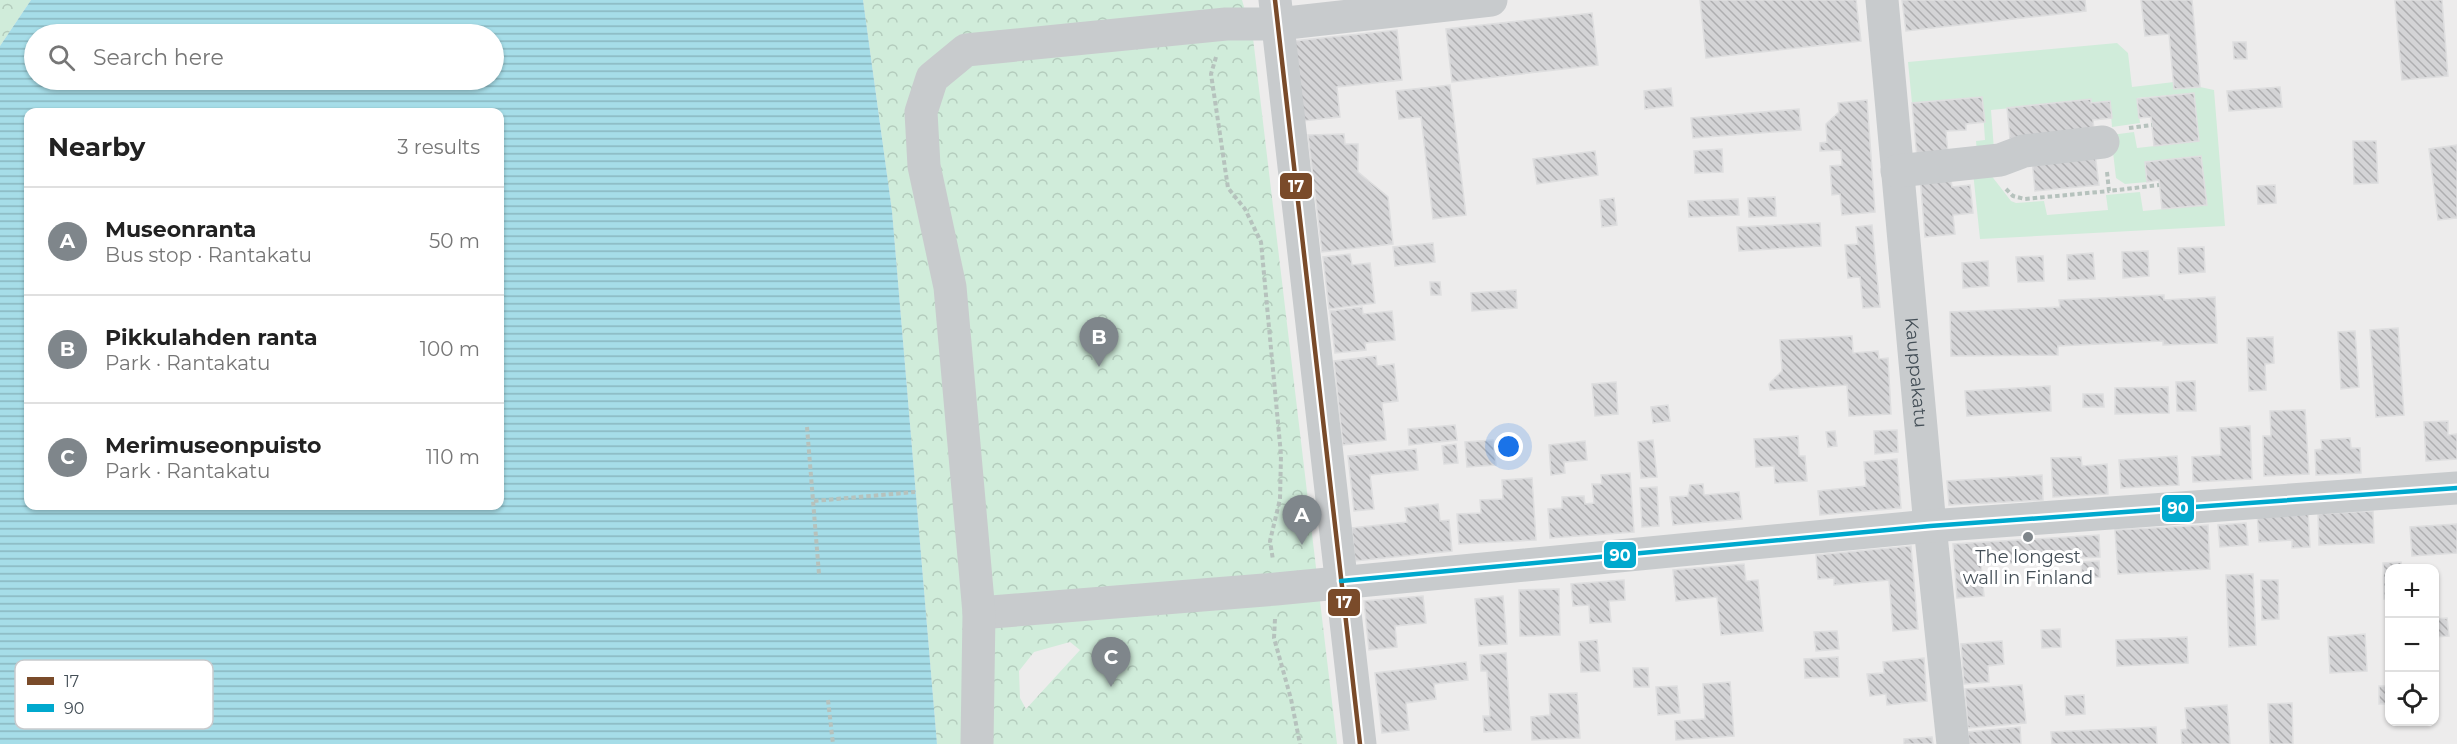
<!DOCTYPE html>
<meta charset="utf-8">
<style>
:root{--surface:#fff;--page:#f6f6f6;--text:#222;--muted:#767676;--line:#e0e0e0;--accent:#7f868b}
body{margin:0;font-family:Montserrat,sans-serif;background:var(--page);color:var(--text)}
.controls{position:absolute;right:18px;bottom:18px;display:grid;overflow:hidden;border-radius:12px;box-shadow:0 2px 4px #0004}
.controls button{width:54px;height:54px;display:grid;place-items:center;padding:0;border:0;border-bottom:2px solid var(--line);background:var(--surface);color:var(--text);font:30px sans-serif}
.you{position:absolute;left:1509px;top:447px;width:21px;height:21px;margin:-15px;border:4px solid #fff;border-radius:50%;background:#1a73e8;box-shadow:0 0 0 9px #1a73e833}
.badge{display:grid;place-items:center;width:39px;height:39px;border-radius:50%;background:var(--accent);color:#fff;font-size:20px;font-weight:700}
.pin{position:absolute;translate:-50% -50px;filter:drop-shadow(0 2px 3px #0008)}
.pin::after{content:'';position:absolute;top:32px;width:21px;height:18px;background:inherit;clip-path:polygon(0 0,100% 0,50% 100%)}
.list{margin:0;padding:0;list-style:none}
h2{display:flex;justify-content:space-between;align-items:center;height:78px;margin:0;padding:0 24px;font-size:26px}
h2 small{font-size:20px;font-weight:400;color:var(--muted)}
.list li{display:grid;grid-template-columns:39px 1fr auto;gap:18px;align-items:center;box-sizing:border-box;height:108px;padding:0 24px;border-top:2px solid var(--line)}
.list b{display:block;font-size:22px;white-space:nowrap}
.list p{margin:0;font-size:20px;white-space:nowrap;color:var(--muted)}
.list em{font-size:20px;font-style:normal;color:var(--muted)}
.icon{flex:none;width:33px;height:33px;fill:none;stroke:currentColor;stroke-width:2;stroke-linecap:round;stroke-linejoin:round}
.map{position:relative;flex:none;width:2457px;height:744px;overflow:hidden}
.search{position:absolute;background:var(--surface);box-shadow:0 2px 4px #0004;left:24px;top:24px;width:480px;height:66px;display:flex;align-items:center;gap:15px;box-sizing:border-box;padding:0 21px;border-radius:33px;color:var(--muted);font-size:22px}
.panel{position:absolute;background:var(--surface);box-shadow:0 2px 4px #0004;left:24px;top:108px;width:480px;height:402px;border-radius:12px}
.map>svg:first-child{display:block}
.green{fill:#d0ecda}
.forest{fill:url(#forest-crowns);fill-rule:evenodd}
.water{fill:url(#water-rules);fill-rule:evenodd}
.building{fill:url(#building-back-hatch);stroke:#dededf;stroke-width:1.5}
.lines{fill:none;stroke-linecap:round;stroke-linejoin:round}
.path{stroke:#b6c2bd;stroke-width:4;stroke-dasharray:4.5 3;stroke-linecap:butt}
.minor{stroke:#c8cbcd;stroke-width:33}
.bus-1-casing{stroke:#fff;stroke-width:9}
.bus-2-casing{stroke:#fff;stroke-width:9}
.bus-1{stroke:#7a4b2a;stroke-width:4.5}
.bus-2{stroke:#00a9ce;stroke-width:4.5}
.poi-dot{fill:#7f868b;stroke:#fff;stroke-width:2}
.labels{text-anchor:middle;dominant-baseline:central;stroke-width:6;stroke-linejoin:round;paint-order:stroke}
.street-label{font-size:18px;fill:#444f57;stroke:#fff}
.poi-label{font-size:18px;fill:#444f57;stroke:#fff}
.key{fill:#fff;stroke:#c7cacd;stroke-width:1.5}
.key-label{font-size:16px;fill:#444f57}
.line-badge{stroke:#fff;stroke-width:2}
.badge-label{font-size:16px;text-anchor:middle;font-weight:bold;fill:#fff}
</style>
<div class="map">
<svg width="2457" height="744" viewBox="0 0 2457 744">
<defs>
<pattern id="forest-crowns" width="20" height="18" patternUnits="userSpaceOnUse" patternTransform="scale(1.5)"><rect width="20" height="18" fill="#d0ecda"/><path d="M2 6a3 3 0 1 1 6 0M12 15a3 3 0 1 1 6 0" fill="none" stroke="#b4ccbd"/></pattern>
<pattern id="water-rules" width="6" height="5" patternUnits="userSpaceOnUse" patternTransform="scale(1.5)"><rect width="6" height="5" fill="#a6dde8"/><path d="M0 2.5h6" fill="none" stroke="#89b6bf"/></pattern>
<pattern id="building-back-hatch" width="6" height="6" patternUnits="userSpaceOnUse" patternTransform="scale(1.5)"><rect width="6" height="6" fill="#d4d4d6"/><path d="M-1 5l2 2M0 0l6 6M5-1l2 2" fill="none" stroke="#aeaeb0"/></pattern>
</defs>
<rect width="100%" height="100%" fill="#edecec"/>
<path class="green" d="M2117 43 2128 53 2132 87 2174 82 2175 89 2200 87 2214 90 2225 226 1980 239 1973 172 1987 170 2011 201 2016 203 2044 201 2047 215 2108 210 2106 195 2140 192 2143 211 2206 205 2201 156 2145 162 2147 182 2125 184 2116 178 2111 135 2134 132 2137 148 2199 141 2193 93 2137 98 2140 123 2112 127 2110 102 2091 103 2090 100 1991 110 1994 150 1977 152 1976 141 1985 140 1982 97 1912 103 1908 62Z"/>
<path class="forest" d="M0 0H31L0 46Z
M863 0H1242L1253 38 1337 744H937L892 211ZM1070 642 1080 650 1026 709 1020 698 1019 671 1034 652Z"/>
<path class="water" d="M31 0H863L892 211 937 744H0V46ZM34 34H494V80H34ZM28 112H500V506H28Z"/>
<path class="building" d="M1700 0H1856L1861 41 1706 58Z
M1902 0H2085L2086 11 1906 31Z
M2141 0H2192L2200 87 2174 89 2169 34 2145 36Z
M2395 0H2442L2448 76 2402 80Z
M1592 13 1598 65 1452 82 1446 29Z
M1397 30 1402 80 1337 87 1340 117 1302 121 1294 41Z
M2233 42H2246L2247 59H2234Z
M1450 85 1466 215 1433 219 1421 117 1399 119 1396 91Z
M2280 87 2282 107 2229 111 2227 91Z
M1671 88 1673 106 1645 109 1644 91Z
M2194 93 2199 141 2154 146 2151 117 2139 118 2137 99Z
M1982 97 1985 122 1966 124V130L1946 131 1948 154 1917 157 1912 103Z
M2091 99V103L2110 101 2112 118 2093 120 2094 131 2010 139 2007 108Z
M1867 100 1875 212 1842 215 1840 194 1832 195 1830 166 1842 165 1841 150 1820 151V143L1827 142 1826 124 1839 112 1838 103Z
M1799 109 1801 130 1693 138 1691 118Z
M1344 134 1345 144H1358V172L1388 197 1393 244 1322 252 1308 135Z
M2353 141H2376L2378 183 2354 184Z
M2457 145V218L2438 220 2429 149Z
M1722 149 1723 172 1695 173 1694 151Z
M1595 151 1598 175 1537 184 1533 159Z
M2095 154 2099 185 2035 191 2032 160Z
M2201 156 2207 205 2162 209 2159 180 2147 182 2145 162Z
M1950 173 1952 187 1970 185 1973 213 1953 215 1955 234 1925 237 1920 176Z
M2275 185 2276 203 2258 204 2257 186Z
M1775 197 1776 216 1749 217 1748 198Z
M1614 198 1617 225 1602 227 1600 200Z
M1738 199 1739 215 1689 217 1688 201Z
M1820 223 1821 246 1739 251 1737 227Z
M1872 225 1880 307 1863 308 1860 277 1848 278 1845 245 1858 244 1856 227Z
M1433 243 1435 262 1395 266 1393 247Z
M2204 247 2205 272 2179 274 2178 248Z
M2148 251 2149 276 2123 278 2122 252Z
M2093 253 2095 279 2068 280 2067 255Z
M1350 254 1352 265 1370 263 1375 303 1329 309 1323 257Z
M2043 256 2044 281 2018 282 2016 257Z
M1988 261 1989 286 1963 288 1962 263Z
M1430 282H1440L1441 295H1431Z
M1516 290 1517 308 1472 311 1471 293Z
M2164 295V300L2215 297 2217 343 2163 345V341L2058 346V355L1951 356 1950 312 2060 307 2059 300Z
M1362 307 1363 314 1392 311 1395 340 1365 343 1366 350 1335 353 1330 311Z
M2398 328 2404 415 2376 417 2370 330Z
M2355 331 2359 387 2341 389 2338 332Z
M1852 336 1853 353 1878 351 1879 359 1888 358 1891 414 1849 416 1847 385 1770 390 1769 384 1782 371 1780 340Z
M2273 337 2274 363 2265 364 2266 390 2249 391 2247 338Z
M1376 356 1377 366 1394 364 1398 401 1382 403 1386 440 1343 445 1334 361Z
M2195 381 2196 411H2177L2176 382Z
M1616 382 1618 414 1595 416 1592 384Z
M2050 386 2051 411 1967 416 1965 391Z
M2168 387 2169 413 2115 414V388Z
M2083 394H2103L2104 407H2083Z
M1668 405 1670 421 1653 423 1651 407Z
M2305 410 2309 474 2264 476 2263 436H2271L2270 411Z
M2448 421V435L2457 434V459L2426 461 2424 422Z
M1455 425 1457 440 1409 445 1408 429Z
M2250 426 2252 479 2193 482 2192 457 2221 455 2220 428Z
M1897 430 1898 452 1875 454 1874 431Z
M1835 431 1837 446 1828 447 1826 432Z
M1798 436 1799 456H1805L1807 481 1775 483 1774 466 1756 467 1754 439Z
M2350 438 2351 448H2360L2361 473 2316 475 2315 450 2322 449 2321 440Z
M1493 440 1496 465 1467 467 1465 442Z
M1653 440 1657 477 1641 478 1638 442Z
M1585 441 1587 460 1564 462 1565 473 1551 475 1549 445Z
M1456 444 1458 463 1444 464 1442 446Z
M1416 449 1418 470 1370 475 1374 509 1354 511 1348 456Z
M2177 456 2179 485 2121 488 2119 460Z
M2081 457 2082 466 2107 464 2108 494 2053 497 2051 458Z
M1897 459 1901 508 1820 515 1818 491 1866 486 1864 462Z
M1630 473 1634 532 1550 538 1548 509 1562 508V497L1584 496 1585 504 1594 503 1592 484H1602L1601 475Z
M2042 475 2043 500 1949 505 1947 481Z
M1532 478 1536 540 1459 544 1457 514 1481 513 1480 500 1503 499 1502 480Z
M1703 484 1704 495 1739 492 1742 519 1673 525 1670 497 1688 496 1690 485Z
M1657 487 1659 526 1642 527 1640 488Z
M1438 504 1440 521 1449 520 1452 551 1355 561 1352 528 1407 522 1405 508Z
M2308 510 2310 547 2292 548V540L2259 542 2257 513Z
M2373 511 2374 543 2319 545 2318 514Z
M2246 523 2248 545 2220 547 2218 525Z
M2457 524V553L2412 556 2410 527Z
M2208 525 2210 569 2118 574 2115 530Z
M2099 535 2100 557 2078 558 2077 552 2014 557V563L1981 565 1984 596 1957 598 1953 544Z
M1911 546 1918 629 1893 631 1889 580 1834 585V578L1818 579 1816 555Z
M2099 561 2100 577 2082 578 2081 562Z
M2401 562 2402 568H2390V599H2384L2383 563Z
M1744 564 1746 581 1758 580 1763 631 1721 635 1717 597 1676 601 1673 570Z
M2253 574 2256 645 2229 647 2226 575Z
M1624 580 1625 600 1609 601 1611 622 1590 623 1589 605 1573 606 1571 584Z
M2261 580H2278L2279 619 2262 620Z
M1559 589 1560 635 1520 636 1519 590Z
M1423 596 1426 623 1395 626 1397 647 1369 650 1364 601Z
M1503 596 1507 644 1479 646 1475 599Z
M2447 618 2449 636 2434 637V619Z
M2060 629 2061 647 2042 648 2041 630Z
M1837 631 1839 649 1816 651 1814 632Z
M2365 634 2367 671 2330 673 2328 637Z
M2187 637 2188 663 2117 666 2116 640Z
M1597 640 1600 671 1581 672 1579 642Z
M2002 641 2004 664 1988 666 1989 682 1964 684 1961 644Z
M1506 653 1511 730 1484 732 1483 716H1490L1487 671H1481L1480 655Z
M1838 657 1839 677 1805 678 1804 659Z
M1924 658 1927 701 1887 705 1886 694 1870 696 1867 674 1884 673 1883 662Z
M1466 662 1468 680 1434 684 1436 699 1406 703 1409 730 1382 733 1375 673Z
M1633 668H1648L1649 687H1634Z
M1730 682 1734 736 1676 740 1675 721 1705 719 1703 684Z
M2022 685 2026 723 1968 728 1965 689Z
M1677 686 1680 713 1658 715 1656 687Z
M2379 686H2390V704H2379Z
M1577 693 1580 738 1532 740 1531 717 1550 715 1549 694Z
M2084 695 2085 714 2066 715 2065 696Z
M2292 703 2293 744H2270L2268 704Z
M2227 705 2230 744H2182L2181 730 2187 729 2185 708Z
M2020 727 2021 744H1969L1968 732Z
M2156 727 2157 744H2052L2051 732Z
M1932 737 1933 744H1904V739Z"/>
<g class="lines">
<path class="path" d="M1216 57 1211 74 1228 188 1245 209 1261 242 1281 455 1280 499 1270 541 1273 560
M2129 128 2152 125
M2107 172 2109 191 2159 185
M2006 189 2013 196 2025 199 2109 191
M807 427 819 574
M814 501 915 492
M1275 619 1274 638 1291 699 1300 744
M828 700 833 744"/>
<g class="minor">
<path d="M1275 0 1360 744"/>
<path id="s1" d="M1882 0 1930 526 1953 744"/>
<path d="M1897 171 2000 160 2024 151 2103 142"/>
<path d="M979 613 1276 589 1930 526 2457 488"/>
<path d="M977 744 979 613 950 287 924 166 921 112 932 78 966 50 1226 24H1278L1491 0"/>
</g>
<defs>
<path id="bus-1" d="M1275 0 1360 744"/>
<path id="bus-2" d="M1341 581 1930 526 2457 488"/>
</defs>
<use href="#bus-1" class="bus-1-casing"/>
<use href="#bus-2" class="bus-2-casing"/>
<use href="#bus-1" class="bus-1"/>
<use href="#bus-2" class="bus-2"/>
</g>
<circle class="poi-dot" cx="2028" cy="537" r="6"/>
<g class="labels">
<g class="street-label">
<text stroke="none"><textPath href="#s1" startOffset="374">Kauppakatu</textPath></text>
</g>
<g class="poi-label">
<text x="2028" y="557">The longest<tspan x="2028" dy="21">wall in Finland</tspan></text>
</g>
</g>
<rect x="15" y="660" width="198" height="69" rx="9" class="key"/>
<rect x="27" y="677" width="27" height="8" fill="#7a4b2a"/>
<rect x="27" y="704" width="27" height="8" fill="#00a9ce"/>
<g class="key-label">
<text x="64" y="687">17</text>
<text x="64" y="714">90</text>
</g>
<g class="line-badge">
<rect x="1279" y="172" width="34" height="28" rx="6" fill="#7a4b2a"/>
<rect x="2161" y="494" width="34" height="29" rx="6" fill="#00a9ce"/>
<rect x="1603" y="541" width="34" height="28" rx="6" fill="#00a9ce"/>
<rect x="1327" y="588" width="34" height="29" rx="6" fill="#7a4b2a"/>
</g>
<g class="badge-label">
<text x="1296" y="192">17</text>
<text x="2178" y="514">90</text>
<text x="1620" y="561">90</text>
<text x="1344" y="608">17</text>
</g>
</svg>
<div class="controls">
<button>+</button>
<button>−</button>
<button><svg class="icon" aria-label="locate" viewBox="0 0 24 24"><circle cx="12" cy="12" r="6"/><path d="M12 2v4M12 18v4M2 12h4M18 12h4"/></svg></button>
</div>
<div class="you"></div>
<div class="pin badge" style="left:1302px;top:545px">A</div>
<div class="pin badge" style="left:1099px;top:367px">B</div>
<div class="pin badge" style="left:1111px;top:687px">C</div>
<div class="search"><svg class="icon" aria-label="search" viewBox="0 0 24 24"><circle cx="10" cy="10" r="6"/><path d="M15 15l6 6"/></svg>Search here</div>
<section class="panel">
<h2>Nearby<small>3 results</small></h2>
<ul class="list">
<li><span class="badge">A</span><div><b>Museonranta</b><p>Bus stop · Rantakatu</p></div><em>50 m</em></li>
<li><span class="badge">B</span><div><b>Pikkulahden ranta</b><p>Park · Rantakatu</p></div><em>100 m</em></li>
<li><span class="badge">C</span><div><b>Merimuseonpuisto</b><p>Park · Rantakatu</p></div><em>110 m</em></li>
</ul>
</section>
</div>
